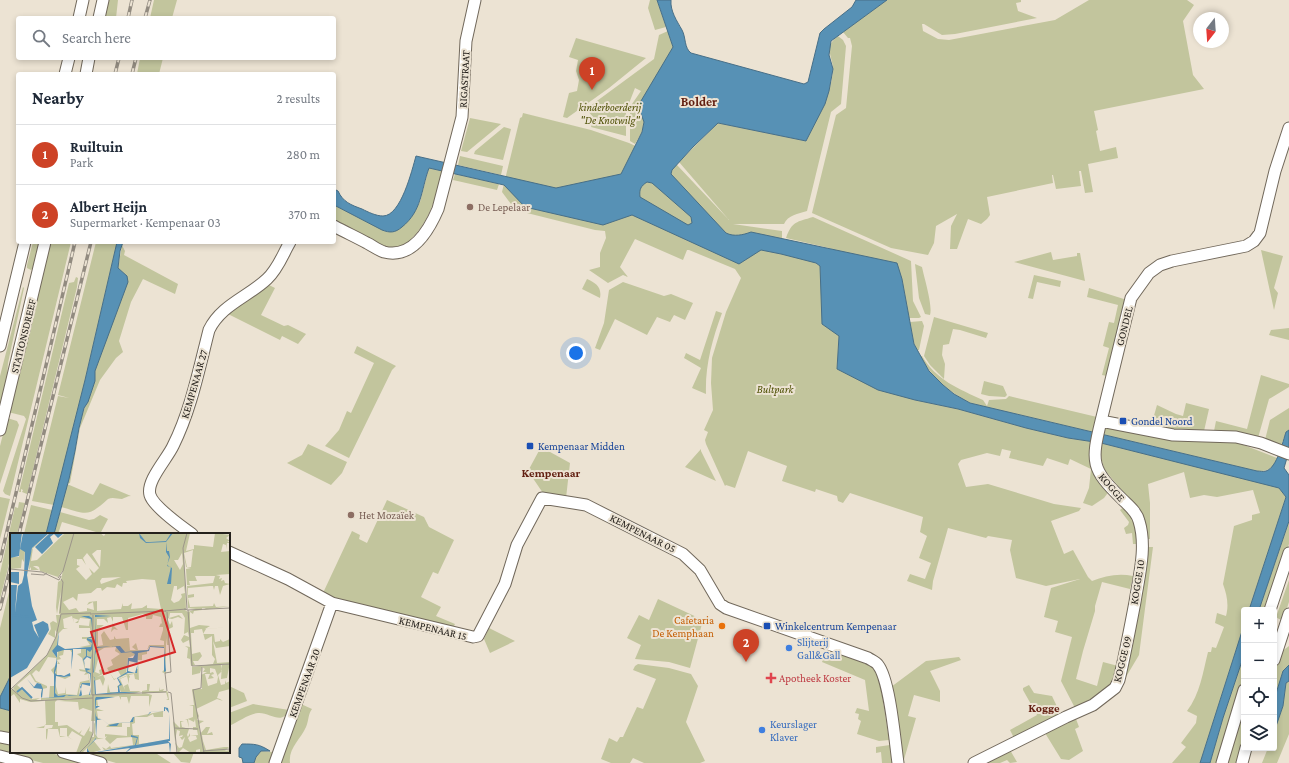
<!DOCTYPE html>
<meta charset="utf-8">
<style>
:root{--surface:#fff;--page:#f6f6f7;--text:#1f2937;--muted:#747a83;--line:#e0e1e3;--accent:#cd4226}
body{margin:0;font-family:"Crimson Pro",serif;background:var(--page);color:var(--text)}
.controls{position:absolute;right:12px;bottom:12px;display:grid;overflow:hidden;border-radius:4px;box-shadow:0 2px 6px #0003}
.controls button{width:36px;height:36px;display:grid;place-items:center;padding:0;border:0;border-bottom:1px solid var(--line);background:var(--surface);color:var(--text);font:20px sans-serif}
.compass{position:absolute;left:1193px;top:12px;width:36px;height:36px;border-radius:50%;background:var(--surface);box-shadow:0 2px 6px #0003;rotate:197deg}
.you{position:absolute;left:576px;top:353px;width:14px;height:14px;margin:-10px;border:3px solid #fff;border-radius:50%;background:#1a73e8;box-shadow:0 0 0 6px #1a73e833}
.badge{display:grid;place-items:center;width:26px;height:26px;border-radius:50%;background:var(--accent);color:#fff;font-size:13px;font-weight:700}
.pin{position:absolute;translate:-50% -33px;filter:drop-shadow(0 1px 2px #0008)}
.pin::after{content:'';position:absolute;top:21px;width:14px;height:12px;background:inherit;clip-path:polygon(0 0,100% 0,50% 100%)}
.list{margin:0;padding:0;list-style:none}
h2{display:flex;justify-content:space-between;align-items:center;height:52px;margin:0;padding:0 16px;font-size:17px}
h2 small{font-size:13px;font-weight:400;color:var(--muted)}
.list li{display:grid;grid-template-columns:26px 1fr auto;gap:12px;align-items:center;box-sizing:border-box;height:60px;padding:0 16px;border-top:1px solid var(--line)}
.list b{display:block;font-size:15px;white-space:nowrap}
.list p{margin:0;font-size:13px;white-space:nowrap;color:var(--muted)}
.list em{font-size:13px;font-style:normal;color:var(--muted)}
.icon{flex:none;width:22px;height:22px;fill:none;stroke:currentColor;stroke-width:2;stroke-linecap:round;stroke-linejoin:round}
.map{position:relative;flex:none;width:1289px;height:763px;overflow:hidden}
.search{position:absolute;background:var(--surface);box-shadow:0 2px 6px #0003;left:16px;top:16px;width:320px;height:44px;display:flex;align-items:center;gap:10px;box-sizing:border-box;padding:0 14px;border-radius:4px;color:var(--muted);font-size:15px}
.panel{position:absolute;background:var(--surface);box-shadow:0 2px 6px #0003;left:16px;top:72px;width:320px;height:172px;border-radius:4px}
.map>svg:first-child{display:block}
.green{fill:#c2c59d}
.water{fill:#5791b5;stroke:#486f87;fill-rule:evenodd}
.lines{fill:none;stroke-linecap:round;stroke-linejoin:round}
.secondary-casing{stroke:#71685b;stroke-width:13}
.secondary{stroke:#fff;stroke-width:11}
.rail-casing{stroke:#928b80;stroke-width:3.5}
.rail{stroke:#ece3d3;stroke-width:2;stroke-dasharray:6;stroke-linecap:butt}
.education-dot{fill:#8d6e63;stroke:#ece3d3;stroke-width:1.5}
.transit-dot{fill:#1a4fb4;stroke:#ece3d3;stroke-width:1.5}
.food-dot{fill:#e8710a;stroke:#ece3d3;stroke-width:1.5}
.shop-dot{fill:#3f7fe0;stroke:#ece3d3;stroke-width:1.5}
.health-dot{fill:#e0444e;stroke:#ece3d3;stroke-width:1.5}
.labels{text-anchor:middle;dominant-baseline:central;stroke-width:4;stroke-linejoin:round;paint-order:stroke}
.street-label{font-size:11px;fill:#25211c;stroke:#ece3d3}
.park-label{font-size:11px;font-style:italic;fill:#4d4f03;stroke:#ece3d3}
.education-label{font-size:11px;fill:#785e54;stroke:#ece3d3;text-anchor:start}
.transit-label{font-size:11px;fill:#164399;stroke:#ece3d3;text-anchor:start}
.food-label{font-size:11px;fill:#c56008;stroke:#ece3d3;text-anchor:end}
.shop-label{font-size:11px;fill:#366cbe;stroke:#ece3d3;text-anchor:start}
.health-label{font-size:11px;fill:#be3a42;stroke:#ece3d3;text-anchor:start}
.neighbourhood-label{font-size:12px;font-weight:bold;fill:#621f11;stroke:#ece3d3}
.quarter-label{font-size:13px;font-weight:bold;fill:#621f11;stroke:#ece3d3}
.inset-river{fill:none;stroke:#5791b5;stroke-width:2}
.inset-road{fill:none;stroke:#9c958a;stroke-width:1}
.view{fill:#d62828;fill-opacity:0.15;stroke:#d62828;stroke-width:2}
.inset-edge{fill:none;stroke:#25211c;stroke-width:2}
</style>
<div class="map">
<svg width="1289" height="763" viewBox="0 0 1289 763">
<rect width="100%" height="100%" fill="#ece3d3"/>
<path class="green" d="M106 0H118L116 18H102Z
M154 0H177L172 18H150Z
M650 0H657L666 27 655 30 648 8Z
M887 0H1021V2L1016 3 1018 11 1037 18 955 34 942 35 924 24H922L923 31 938 39 949 40 1055 20 1089 0H1187L1194 5 1183 21 1193 75 1204 89 1094 111 1098 130 1096 131 1100 151 1116 147 1118 158 1088 164 1093 192 1085 193 1081 171H1079L1081 186 1056 189 1053 175H1052L1053 183 987 197 990 215 987 219 981 224 968 219 957 249H950L951 226 957 214 936 226 934 243 928 255 891 248 812 213 836 115 846 108 852 46 850 38H848L843 32Z
M668 31 673 47 644 122 642 132 635 144 630 141V113L632 104 641 91 635 88 626 111V136L591 127 594 118 586 109 654 59 659 35Z
M838 36 843 40 846 46 841 104 831 112 807 211C798 214 788 215 784 224H733L782 231V239L820 266 821 277 839 336 837 369 915 400 958 409 1026 428 1068 438 1101 443 1263 483 1279 488 1286 497 1249 610H1244V625L1200 763H1172L1186 747 1181 743 1196 723 1197 716 1187 711C1200 694 1203 672 1208 652H1211L1212 647 1216 648 1224 627 1215 623 1217 613 1226 616C1229 605 1227 595 1223 584L1234 526 1252 520V515L1260 513 1253 490 1217 497 1204 495 1190 498 1184 472 1148 484 1150 503V539H1147C1151 516 1116 487 1104 468 1102 463 1101 455 1100 450L1091 444 1110 490 1104 498 1092 506 1083 503 1089 488 1091 469 1070 459 1068 465 1047 458 1043 466 1009 458 1011 451 1002 449 1000 456 987 453 961 460 958 464 966 487 988 484 1054 504 1081 508 1079 511 1051 521 1064 554 1073 550 1088 577 1092 581C1105 576 1118 573 1133 576L1130 589 1102 582 1095 606V611L1083 651 1076 679 1097 686 1103 662 1118 666C1114 689 1095 698 1075 708L1061 681 1072 637 1055 632 1058 621 1044 617 1051 588 1080 579 1046 586 1016 578 1010 550 1012 540 988 536 986 538 948 528 933 581 932 590 907 581 910 574 925 579 931 563 919 558 927 536 920 532 923 517 850 493 843 503 838 501 837 496 816 489 815 492 782 481 787 466 748 451 735 488 726 485 725 486 706 444 705 440 708 432 704 430 713 410 711 383 712 358 726 312 741 278 735 269 689 250H687L683 260 635 239 620 267 628 277 623 275 608 283 589 270 600 267V253L606 238 605 231 595 230 519 211 514 208 502 192 520 118 522 117 523 113 591 130 629 143 677 165 729 220 679 162 718 123 806 141C816 119 830 97 833 72 834 57 822 48 838 36Z
M576 38 646 58 609 88 567 118 563 117 569 93 577 91 579 80 576 71 578 60 569 57Z
M140 58H163L159 74H137Z
M470 118 501 124 467 152 461 151Z
M504 127 511 129 503 160 474 154 475 151Z
M460 156 503 166 501 175 458 165Z
M429 168 443 171C436 196 430 221 411 239 406 244 400 249 392 248 375 245 350 229 334 220V205L387 232 420 202Z
M455 174 499 184 497 190 453 180Z
M813 217 911 261 913 301 921 317 919 318H909L902 279 829 248 786 238C792 221 797 222 813 217Z
M33 242H39L33 268 31 270 27 268V265Z
M48 242H71L10 496 5 494 3 491 26 419 24 416 8 412Z
M96 242H117L85 380 54 505 32 501 58 396 69 398 58 395Z
M122 245 125 251 124 255 178 284 175 294 143 279 131 302 119 341 123 352 116 358 100 380 80 428 70 483 67 484 93 495 100 483 131 496C127 496 125 498 122 499 117 499 113 497 108 499 87 518 87 514 61 507 65 489 71 471 75 453 78 440 79 428 82 416 86 399 95 390 95 371L127 276 118 268Z
M1261 250 1283 256 1274 288 1278 293 1274 310Z
M1051 252 1053 260 1077 256V253H1080L1085 281 1014 262Z
M915 264 922 267C924 277 933 306 930 315L925 314 919 298Z
M1034 275 1061 281 1060 287 1037 282 1033 299 1028 298Z
M76 277 78 278 77 287 27 494 22 492 23 490 21 489V492H19L69 283 74 282Z
M587 279C596 283 602 287 600 298L582 289Z
M623 282 664 296 671 294 693 303 685 320 674 315 670 322 657 317 647 335 615 319 600 350 595 348 604 323 609 290Z
M269 285 275 288 261 315 284 326 288 325 306 334 298 344 282 336 280 340 228 314Z
M23 287 24 288 8 363 7 376 0 405V376Z
M1089 288 1127 300 1107 376 1102 375 1109 348 1103 346 1109 322 1114 323 1118 305 1087 297Z
M716 311 722 313C712 340 705 366 706 394L692 388 701 368 684 358 686 353 700 360Z
M934 317 988 333 986 338 960 330 953 329 949 344 943 345 942 355 945 364 944 379 930 365 924 356Z
M922 321 924 326 919 350H917L914 344 910 322Z
M1289 328V340L1269 335 1271 330Z
M357 346 396 366 392 370 349 458 325 446 339 430 347 411 351 413 374 363 354 353Z
M920 356H922C936 380 959 389 983 400L987 406 989 400 1006 399 1009 396 1097 417 1105 425 1236 442 1277 458C1274 469 1267 471 1257 471L970 403C947 390 933 379 920 356Z
M1261 375 1289 384V387L1269 399 1258 438 1214 431 1216 421 1247 429Z
M984 381 1003 386 1007 395 1005 397 989 396 981 394Z
M1186 403 1209 409 1204 431 1167 429 1151 426 1157 405 1176 414 1183 416Z
M1289 408V430L1286 432 1281 446 1265 440 1270 420Z
M7 418 17 421 19 425 0 484V446Z
M308 444 347 462 342 473 331 485 287 463 302 455Z
M541 447 570 463 566 498 545 496 528 471Z
M701 449V451L716 481 685 467Z
M0 497 10 499 0 539Z
M387 500 424 517 429 527 454 540 438 574 433 572 421 597 441 607 436 616 455 624 453 628 342 601 323 593 352 531 360 535 359 539 367 543Z
M19 502 25 503 17 534H11V556L0 599V573L15 507 18 508Z
M31 505 52 510 46 534H24Z
M1125 506 1133 517 1138 544H1133L1132 533 1126 534 1124 528 1128 525 1129 522 1120 510Z
M60 512 89 520 94 519 100 515 108 519 100 534H95L96 532 62 522 58 534H54Z
M1289 521V544L1266 610H1259Z
M1146 547H1153L1139 655 1123 682Z
M1289 580V602L1283 620 1279 619 1276 617Z
M10 588 11 673 9 679 0 697V628Z
M658 599 703 620 690 668 669 662 635 659 641 645 627 638 639 615 649 620Z
M489 628 515 641 490 653 484 639Z
M1289 646V665L1283 671 1274 700V670L1281 652Z
M829 649 849 656 872 667 879 676 889 740 879 741 857 734 861 721 858 719 859 714 855 713 857 708 869 711 865 680 822 662 825 653Z
M1244 655V678L1218 763H1210L1223 718Z
M959 657 961 660 930 671 940 691V702L914 695 908 716 916 718 903 763 891 687 926 661Z
M638 664 669 668 691 674 698 686 686 722 705 761 700 763H644L633 758 630 763H611L601 759 609 738 617 742 620 737H623L637 707 643 709 656 679 633 670 635 666Z
M1289 681V734L1277 763H1262L1268 748H1274V732L1283 706 1286 683Z
M1029 685 1034 693 1052 696 1061 715 1014 738 1010 730 1037 715 1023 690V688Z
M229 686 244 693 247 701 229 708Z
M1244 701V744L1238 763H1226Z
M253 704 289 710C282 726 270 712 258 713 249 714 238 722 229 726V713Z
M301 704 312 709C308 714 309 720 306 727 301 739 288 748 290 763H280Z
M0 708 11 711V735L0 733Z
M1076 719 1079 727 1075 729 1083 751 1069 760 1061 759 1045 733Z
M0 741 11 743V752H47L88 763H43L0 752Z
M890 745 893 763H882L881 752 876 753V747Z
M1010 750 1017 762 1010 763 1007 760 1000 763H984Z
M261 751 273 752 270 763H254L256 757Z
M79 752H154L171 763H116Z
M172 752H194L190 763 181 762Z"/>
<path class="water" d="M657 0H671C670 11 677 21 682 30 686 37 684 48 691 53L804 84 808 82 820 33 824 29 852 7 856 0H887L831 41 829 55 833 69 829 91 825 104 806 141 718 123 693 147 672 170 671 174 726 233C734 237 743 235 751 232L897 263 902 279 914 344 929 371 943 385 954 394 970 403 1257 471C1260 471 1263 472 1266 471 1277 468 1283 441 1286 432L1289 430V451L1284 468 1289 475V521L1259 610H1249L1286 497 1279 488 1101 443 1068 438 1026 428 958 409 915 400 878 390 837 369 839 336 822 324 820 266 816 263 781 254 761 250 739 264 632 215 603 225 525 207 504 185 429 168C421 190 422 211 402 227 395 233 390 233 382 230L334 205V189L338 191C343 202 351 205 362 209 368 212 376 216 383 216 401 216 412 170 416 156L556 188 621 174 642 132 644 122 638 106 673 47ZM647 182 652 183 691 217 692 223 688 225 640 197C639 189 641 186 647 182Z
M117 242H123L120 251 118 268 127 276 128 282 95 371V381L88 402 84 408 79 428 75 451 69 479 54 534H46L85 380Z
M1244 625V655L1223 718 1210 763H1200Z
M1289 665V681L1286 683 1283 706 1274 732V700L1283 671Z
M11 673V711L0 708V697L9 679Z
M242 744C255 744 259 744 270 751H261L256 757 254 763H243L242 758 239 757V748Z"/>
<g class="lines">
<defs>
<path id="secondary" d="M79 18 83 0
M99 18 103 0
M65 74 69 58
M86 74 89 58
M1289 128 1275 171 1260 233 1254 241 1246 246 1172 261 1160 265 1149 273 1131 298 1101 421 1173 435 1236 437 1261 443 1289 454
M334 226C345 232 356 237 367 243 373 246 378 250 384 252 412 259 429 230 438 209L462 117 466 41 475 0
M0 346 25 242
M0 430 45 242
M192 534C182 527 153 506 150 495 146 481 167 459 173 446 191 410 199 369 209 330 221 305 248 297 267 279 278 269 283 254 290 242
M229 552 288 579 332 603 473 637 478 636 505 584 517 545 542 498 586 505 683 554 700 570 720 604 726 608 868 658C871 660 876 662 878 665 890 680 895 742 898 763
M1270 610 1289 553
M1274 660 1289 614
M0 737 11 739
M63 752 101 763
M0 756 27 763
M275 763 332 603
M974 763 1066 717 1093 705 1115 688 1119 680C1125 655 1130 628 1135 602 1139 576 1147 547 1139 521 1137 512 1128 505 1122 499 1091 469 1091 462 1101 421
M1222 763 1244 690
M1242 763 1246 748"/>
</defs>
<use href="#secondary" class="secondary-casing"/>
<use href="#secondary" class="secondary"/>
<defs>
<path id="rail" d="M128 18 132 0
M145 18 150 0
M115 74 119 58
M132 74 136 58
M19 534 91 242
M0 561 75 242
M0 609 11 565"/>
</defs>
<use href="#rail" class="rail-casing"/>
<use href="#rail" class="rail"/>
</g>
<g class="education-dot">
<circle cx="470" cy="207" r="4"/>
<circle cx="351" cy="515" r="4"/>
</g>
<g class="transit-dot">
<rect x="1119" y="417" width="8" height="8" rx="2"/>
<rect x="526" y="442" width="8" height="8" rx="2"/>
<rect x="763" y="622" width="8" height="8" rx="2"/>
</g>
<circle class="food-dot" cx="722" cy="626" r="4"/>
<g class="shop-dot">
<circle cx="789" cy="648" r="4"/>
<circle cx="762" cy="730" r="4"/>
</g>
<path class="health-dot" d="M769 672h4v4h4v4h-4v4h-4v-4h-4v-4h4z"/>
<g class="labels">
<g class="street-label">
<text transform="translate(464 79) rotate(-87)">RIGASTRAAT</text>
<text transform="translate(1124 326) rotate(-76)">GONDEL</text>
<text transform="translate(23 336) rotate(-76)">STATIONSDREEF</text>
<text transform="translate(194 384) rotate(-74)">KEMPENAAR 27</text>
<text transform="translate(1112 487) rotate(49)">KOGGE</text>
<text transform="translate(643 533) rotate(27)">KEMPENAAR 05</text>
<text transform="translate(1137 582) rotate(-81)">KOGGE 10</text>
<text transform="translate(433 628) rotate(14)">KEMPENAAR 15</text>
<text transform="translate(1122 659) rotate(-76)">KOGGE 09</text>
<text transform="translate(304 683) rotate(-70)">KEMPENAAR 20</text>
</g>
<g class="park-label">
<text x="610" y="107">kinderboerderij<tspan x="610" dy="13">"De Knotwilg"</tspan></text>
<text x="775" y="389">Bultpark</text>
</g>
<g class="education-label">
<text x="478" y="207">De Lepelaar</text>
<text x="359" y="515">Het Mozaïek</text>
</g>
<g class="transit-label">
<text x="1131" y="421">Gondel Noord</text>
<text x="538" y="446">Kempenaar Midden</text>
<text x="775" y="626">Winkelcentrum Kempenaar</text>
</g>
<g class="food-label">
<text x="714" y="620">Cafetaria<tspan x="714" dy="13">De Kemphaan</tspan></text>
</g>
<g class="shop-label">
<text x="797" y="642">Slijterij<tspan x="797" dy="13">Gall&amp;Gall</tspan></text>
<text x="770" y="724">Keurslager<tspan x="770" dy="13">Klaver</tspan></text>
</g>
<g class="health-label">
<text x="779" y="678">Apotheek Koster</text>
</g>
<g class="neighbourhood-label">
<text x="551" y="473">Kempenaar</text>
<text x="1044" y="708">Kogge</text>
</g>
<g class="quarter-label">
<text x="699" y="101">Bolder</text>
</g>
</g>
<g transform="translate(10 533)">
<rect width="220" height="220" fill="#ece3d3"/>
<path d="M55 0H90L94 3 96 0H180L176 18 184 16V12L203 14 205 0 220 2 216 5 220 8H217L220 10H217L216 16 219 17 216 16V12L213 11 211 19 220 18V41L206 42 210 43 209 46 212 45 211 48 214 47 215 50 220 51 213 53 210 62 208 53H205L204 57 203 53H200L178 55V62L184 61V64L178 65 180 74 203 73 204 70 206 74 220 73 193 77 196 75H192V77L184 78 183 81 180 79V95L189 92 200 93 195 96 220 94 196 96 193 101H204L205 109 210 108V106L213 109 220 106V113L206 115 203 108 207 130 220 129 217 145 211 146 212 132 217 131H211L212 138 208 142 211 152 215 151V147L216 150 220 148V156L209 159 207 165 210 166 213 168 207 166 186 176 189 183 187 187 194 188 189 191 190 201 196 194H200L197 201 202 199 203 202H192L193 208H199H193L196 217 214 214H219L215 218 220 217V220H190V216L186 217V220H181L173 215 168 220 165 209 169 215 172 214 175 204 172 207 170 204H172L173 202 169 203 170 198 167 197 165 208 163 188 170 195V188H174L171 189 172 194 179 196 177 202 178 204 180 200V203L178 205 180 209 187 206 186 203H180L188 202 187 197H183V194H186L185 186 184 189 178 186 179 195 177 187H175L183 184V173L179 172H184L182 156H192L191 142 197 139H193L195 136 192 134 190 140 182 142V134L203 131 205 126 202 122V103L195 107 192 96 184 97V100H181L182 121 190 119 192 123 188 128H183L185 132 181 133 180 126 177 125 178 115 175 113 180 114 179 107 173 110 171 107 174 102 179 104 178 99 174 101 175 85 172 80H160L159 85 169 82 173 86 168 84 162 86 157 85 160 92 162 88 163 94 159 96 158 94 159 112H157L156 105V113H153H156V141L152 139 156 135 154 114H146L140 113 137 117 139 112H154V108L150 107 153 97V94H149L151 90 152 91 151 84 143 82 142 86H136V82L133 81 118 85V97H116L112 84H103V92L108 97 104 96 101 99 103 89 101 84 97 85 98 90 94 86H87V92H94L88 96V113L93 112 91 102 94 98 100 107 104 106V103L106 106 119 105 120 117H126L122 114 126 110 128 117H137V121L132 122V127H128L129 147 125 146 124 141 119 142 120 144 119 145V151L117 143 110 146 115 157 114 153 118 151 120 158H131L124 161H132V158L137 157V151H140L139 158H149L150 154V157L154 156 153 158H157L158 160 159 167H156L158 166 156 159 145 160 147 159 135 160 142 162 139 174V163H121L119 171 117 164H111V167L109 163 87 166 88 173 85 172V175L94 178H87L88 185 91 186 86 187 85 201 88 205H94L83 207 91 217 80 220 77 215 72 220H66L72 204 62 198 58 204 63 207 57 203V195H50V203H56L50 204 48 196H38L37 205 36 207V196L42 195 43 192H35L34 195H26L34 193 36 191 35 167 48 166 45 169V189H48V185V193L57 192 69 200 72 197 70 201 74 203 80 193 79 198 82 199 83 194 82 204H84V189L85 191V188H81L82 178 73 175 69 177 68 169 49 168 67 165 31 167V161L32 156 31 165H39L40 153H44L45 143 41 137 48 130 46 125 38 124 29 139 26 137 22 141 26 148 37 153V155L32 156 31 151 25 149 20 141 7 152 22 166 30 165 26 167 34 168 20 169 10 166V170L4 161 0 164V157L3 156 7 160 3 155 37 122 45 106 49 92 47 100 45 97V105L38 101 41 96 40 90 43 88 47 90 46 82H52L49 81 51 58 47 81 46 74 48 49 51 47 53 37 48 44 30 38 29 34 27 33H23L29 37H21V34L19 37 20 19H21L23 14 36 3 23 15 21 28 27 27ZM87 17H91L90 34 82 21ZM183 17 181 34H177L174 20ZM77 20 89 35 84 40 79 35 82 41 76 47 66 36 70 33 67 32V26H72L76 32 73 25ZM172 20 173 31 170 37 164 27H168ZM174 23 176 34 181 35 176 36 177 52H180L179 48H187L185 43H205L203 50 177 53 178 75 186 76 178 79 175 77H178L176 76ZM111 44 91 51 90 48 92 45ZM132 46 145 47 151 76 137 75V72L132 75 121 76 122 70 118 73H113V70L111 76 87 78V68L79 69 77 72 83 69 84 77 77 75V78L69 79 66 75 59 77 53 69 63 64 67 68 68 61 81 60 87 55H91L92 58 97 54 105 55 107 51 112 54 113 50H117L120 56 116 48ZM164 53H167V57L174 53 175 60 171 61 172 64 169 68 164 70 161 67ZM62 83 64 90 63 85 69 87 65 90H68L70 85 80 86 79 93 69 92V95H80L81 104H72V106H76L80 112 70 114 75 115H71V120L67 121 72 125 75 137 69 136 70 138 76 139 74 142 78 141 79 147 70 149 67 162 56 161 55 154V160L48 161 45 150 46 134 45 140 47 143 55 146 61 143 60 140V143L54 144 47 142V131H50L47 127 51 126 49 123 53 122 54 117H60L63 121V116L48 117 47 125 42 118 47 116 48 101 53 96H58L54 95 53 86ZM106 114 105 118 110 121 101 127 103 132 97 135 104 147 107 145 104 146 100 140 107 136 111 143 108 146 115 142H118L109 146 111 152 107 153V155L109 153 111 160 100 159 98 151 97 161H85L84 148 90 146 93 153 95 146 93 142 87 144 95 140 92 136 89 137 90 141 85 139 89 122 86 120 94 115ZM125 122H127L129 136H127L124 140 127 137V140L116 141 118 125ZM77 123 81 124 80 137 75 135 73 126ZM200 135 205 136 208 144 207 150 198 153 195 141H200L198 146 204 145 201 142 204 141 203 139 200 140ZM78 139 81 140V161L69 163 70 152 80 150ZM10 16 15 18 14 29 12 26 11 35 0 36 1 24H9ZM153 178V184H144L143 181 137 184H125V190L122 191 123 202H129V211L152 208 94 217 92 214 96 216 100 213 101 215 123 212 122 204 107 205 100 211 95 206 97 203 95 204V201L117 203V194H120V189L112 190V194H96L99 191 120 189 124 184Z" fill="#c2c59d" fill-rule="evenodd"/>
<path d="M0 0H12L9 23 0 25ZM13 0H39L22 15 17 42 22 73 27 87 22 89 24 97 29 105 24 92 33 88 38 91 39 97 17 135 0 145V52H7L5 80 8 53 12 50 14 42 15 19 10 16ZM40 0H54L48 5 44 1 40 4 43 10 32 21 25 14ZM129 0 136 9H140L156 8 161 0H163L156 9 157 18H159L160 24 157 32 162 35 161 51H157L161 34 157 33 159 24 156 19V9L136 10 130 5ZM0 39H9V51L0 49ZM85 82 101 83 85 84 86 114 110 113 115 119 138 117 140 113 154 114 156 138 154 139V115L140 114 139 118 128 120 127 140H118L108 145 112 152 109 153 110 159H130L85 162 84 148 85 146 83 143 85 145 86 161 108 159V153L110 151 107 145 117 139 118 125H123L125 121 121 119 111 120 105 113 87 115 85 122 84 139 83 140 85 118 86 116 85 115ZM119 128 128 130 125 140 118 138ZM71 83H79L82 85 83 104 82 105H77L83 107V115L80 119 77 117V123L81 124 82 120 81 126 77 124 74 127 75 135 81 136 76 138 81 140 80 153 72 151 71 156 70 154 72 150H80V141L76 139 73 126 76 123V116H63V121L61 137 62 117H54L47 119V133L45 140 47 142H51L54 143 60 140V143L54 144 46 143 45 160 48 163 55 162 69 163 71 156 72 162H79L81 154 80 162H72L71 163H59L56 162 54 164 32 165 31 164V161L32 156 24 155 17 146 24 154 27 150 31 151 33 156 32 165 44 164V138L47 125 42 118 47 112 48 104 49 98 48 112 55 116 81 114 82 110 77 107V105L83 103 81 86ZM86 164H105L86 167V173H90L85 176 86 183 87 184 88 186H92L99 192 108 190 120 189 123 184 137 183 140 179 154 178V168V174L158 175 159 180 155 175V178L141 179 137 183 124 184 123 189 109 190 107 193H100L92 186 87 187 86 206 77 215 80 220H74L77 219V215L86 205 85 166ZM159 181 160 208H158L161 211 160 220 159 210 121 216 115 220 120 215 81 220 125 212 127 205 121 204V202L128 204 126 212 159 206Z" fill="#5791b5" fill-rule="evenodd"/>
<path class="inset-river" d="M0 82 21 84M7 159 12 155 22 165"/>
<path class="inset-road" d="M177 0 173 15 177 76M0 36 32 39 49 47 51 43M21 41 34 42 37 40M48 45 53 38 64 0M174 76 178 77 182 133 220 131M178 77 220 75M155 78 176 76M157 79 161 139 155 140 157 158M50 80 53 49 51 46M51 81 81 80M80 81 156 78M192 134 191 155 183 157 194 220M2 156 12 165 21 168 83 165V161M0 157 37 122 46 104 51 81M158 159 161 160 167 220M82 162 83 82M82 162 156 159M164 195 188 196M193 218 220 216M69 220 79 210 83 200V165"/>
<path class="view" d="M152 77 165 119 94 141 81 99Z"/>
<rect width="220" height="220" class="inset-edge"/>
</g>
</svg>
<div class="controls">
<button>+</button>
<button>−</button>
<button><svg class="icon" aria-label="locate" viewBox="0 0 24 24"><circle cx="12" cy="12" r="6"/><path d="M12 2v4M12 18v4M2 12h4M18 12h4"/></svg></button>
<button><svg class="icon" aria-label="layers" viewBox="0 0 24 24"><path d="M12 4l9 5-9 5-9-5zM3 14l9 5 9-5"/></svg></button>
</div>
<svg class="compass" viewBox="-18 -18 36 36"><path d="M0-13l5 13h-10z" fill="#e53935"/><path d="M0 13l5-13h-10z" fill="#747a83"/></svg>
<div class="you"></div>
<div class="pin badge" style="left:592px;top:90px">1</div>
<div class="pin badge" style="left:746px;top:662px">2</div>
<div class="search"><svg class="icon" aria-label="search" viewBox="0 0 24 24"><circle cx="10" cy="10" r="6"/><path d="M15 15l6 6"/></svg>Search here</div>
<section class="panel">
<h2>Nearby<small>2 results</small></h2>
<ul class="list">
<li><span class="badge">1</span><div><b>Ruiltuin</b><p>Park</p></div><em>280 m</em></li>
<li><span class="badge">2</span><div><b>Albert Heijn</b><p>Supermarket · Kempenaar 03</p></div><em>370 m</em></li>
</ul>
</section>
</div>
